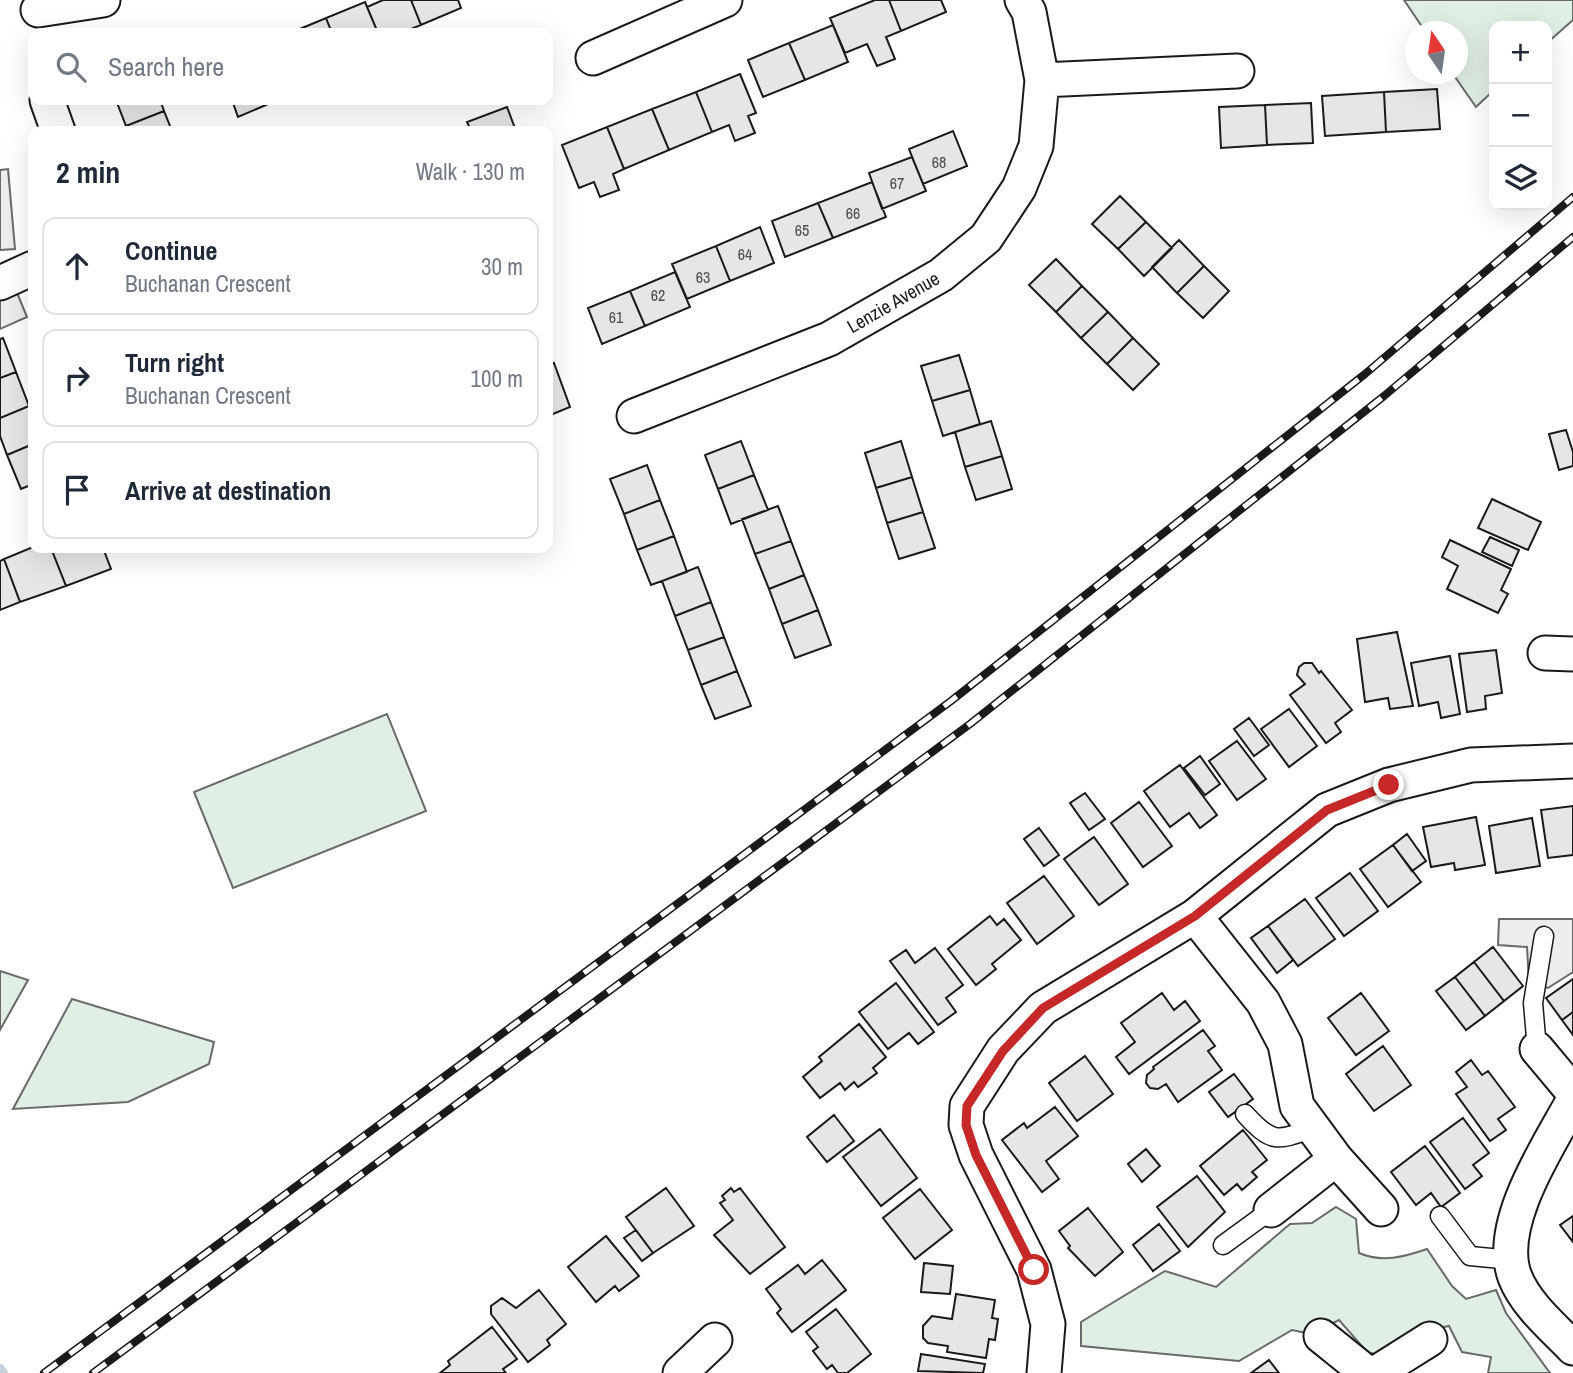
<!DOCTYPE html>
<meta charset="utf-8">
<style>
:root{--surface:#fff;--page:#f6f6f7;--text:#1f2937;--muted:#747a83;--line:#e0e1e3}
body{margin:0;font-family:"Archivo Narrow",sans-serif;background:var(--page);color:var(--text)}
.controls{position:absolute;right:21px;top:21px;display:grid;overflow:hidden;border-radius:14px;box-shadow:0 7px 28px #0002}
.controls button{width:63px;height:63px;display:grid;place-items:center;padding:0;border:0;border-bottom:2px solid var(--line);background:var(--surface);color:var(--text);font:35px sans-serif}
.compass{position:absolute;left:1405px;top:21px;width:63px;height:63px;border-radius:50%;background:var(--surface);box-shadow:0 7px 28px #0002;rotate:347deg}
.stop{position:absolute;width:21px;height:21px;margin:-16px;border:5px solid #c62828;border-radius:50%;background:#fff}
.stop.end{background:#c62828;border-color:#fff;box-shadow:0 2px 7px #0008}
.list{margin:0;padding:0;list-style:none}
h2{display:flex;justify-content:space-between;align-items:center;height:91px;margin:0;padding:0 28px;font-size:30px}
h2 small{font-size:23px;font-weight:400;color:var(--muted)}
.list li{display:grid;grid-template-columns:46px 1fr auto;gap:21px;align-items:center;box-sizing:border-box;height:98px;margin:0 14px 14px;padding:0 14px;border:2px solid var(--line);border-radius:14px}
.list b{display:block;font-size:26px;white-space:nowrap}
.list p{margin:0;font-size:23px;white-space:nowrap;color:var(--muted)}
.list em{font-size:23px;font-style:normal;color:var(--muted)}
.icon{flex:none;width:38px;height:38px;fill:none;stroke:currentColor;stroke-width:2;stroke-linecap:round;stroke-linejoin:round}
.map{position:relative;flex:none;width:1573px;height:1373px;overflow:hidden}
.search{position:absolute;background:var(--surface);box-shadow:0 7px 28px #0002;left:28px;top:28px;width:525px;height:77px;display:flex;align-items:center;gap:18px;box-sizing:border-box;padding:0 24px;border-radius:14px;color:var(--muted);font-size:26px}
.panel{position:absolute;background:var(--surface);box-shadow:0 7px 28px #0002;left:28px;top:126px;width:525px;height:427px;border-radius:14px}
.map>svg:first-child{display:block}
.green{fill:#e0efe3;stroke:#6a6a6a;stroke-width:2}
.parking{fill:#ededed;stroke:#6a6a6a;stroke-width:2}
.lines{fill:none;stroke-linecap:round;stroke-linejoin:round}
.stream{stroke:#c6d2dc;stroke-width:10}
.building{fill:#e6e6e6;stroke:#1a1a1a;stroke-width:2}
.lane-casing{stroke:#1a1a1a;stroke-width:21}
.street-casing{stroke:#1a1a1a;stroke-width:37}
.lane{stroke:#fff;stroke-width:18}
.street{stroke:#fff;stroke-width:33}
.rail-casing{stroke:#1a1a1a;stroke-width:8}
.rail{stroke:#fff;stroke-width:5;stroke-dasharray:16;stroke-linecap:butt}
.route{stroke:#c62828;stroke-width:9}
.labels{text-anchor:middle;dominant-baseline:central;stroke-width:5;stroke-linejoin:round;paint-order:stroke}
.number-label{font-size:16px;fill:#4d4d4d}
.street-label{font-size:19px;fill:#1a1a1a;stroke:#fff}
</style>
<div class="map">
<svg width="1573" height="1373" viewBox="0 0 1573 1373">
<rect width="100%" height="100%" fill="#fff"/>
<path class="green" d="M1404 0H1573V20L1547 43V26H1494V90L1476 107 1453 74H1458V32L1425 31Z
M387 714 426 811 233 888 194 792Z
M0 971 28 980 0 1030Z
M72 999 214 1042 209 1064 128 1102 13 1109Z
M1336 1207 1356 1219 1359 1253C1382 1263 1404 1257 1427 1249L1452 1286 1466 1299 1496 1290 1506 1313 1550 1373H1488L1491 1357 1462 1352 1449 1326 1429 1330 1387 1355 1368 1353 1339 1320 1311 1334 1292 1330 1239 1361 1081 1346V1322L1165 1271 1216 1287 1290 1224 1312 1223Z"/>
<path class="parking" d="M8 169 15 249 0 250V170Z
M11 278 27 317 0 329V283Z
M1499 919H1573V972L1548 988 1529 983 1527 947 1498 945Z"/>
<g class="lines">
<path class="stream" d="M0 1369 3 1373"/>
</g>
<path class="building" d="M383 0H411L421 25 401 33H378L367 7Z
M411 0H458L461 8 421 25Z
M875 0H889L901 31 886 37 895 59 877 66 867 44 845 53 830 18Z
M889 0H941L946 12 901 31Z
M365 2 378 33H332L326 18Z
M326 18 332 33H290L307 26Z
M833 25 848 62 805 80 789 43Z
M789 43 805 80 763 97 748 60Z
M740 74 756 113 748 116 755 133 735 141 729 125 712 132 696 92Z
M1437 89 1440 129 1386 132 1384 92Z
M696 92 712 132 669 150 652 109Z
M1384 92 1386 132 1325 136 1322 96Z
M116 100H160L164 111 126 126Z
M232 100H272L273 102 238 117Z
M1311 103 1313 143 1267 145 1265 105Z
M1265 105 1267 145 1221 148 1219 107Z
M507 107 516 131H471L467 122Z
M652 109 669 150 624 169 607 127Z
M164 111 172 131H128L126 126Z
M607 127 624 169 613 174 619 190 600 197 594 182 579 188 562 145Z
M953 131 967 166 923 184 909 149Z
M912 157 926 191 882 209 869 173Z
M872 182 886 217 833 238 818 203Z
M1120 196 1146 222 1118 249 1092 224Z
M818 203 833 238 785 257 772 221Z
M1146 222 1172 248 1144 276 1118 249Z
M760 227 774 263 730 281 716 246Z
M1179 240 1204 266 1177 293 1152 267Z
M716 246 730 281 687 299 672 264Z
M1056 259 1082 286 1056 312 1029 285Z
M1204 266 1229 291 1203 318 1177 293Z
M675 272 690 307 645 326 630 291Z
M1082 286 1108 312 1081 338 1056 312Z
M630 291 645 326 602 344 588 308Z
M1108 312 1133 338 1107 364 1081 338Z
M3 338 16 372 0 378V339Z
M1133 338 1159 364 1133 390 1107 364Z
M959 355 970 390 932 401 921 366Z
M554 363 570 407 548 416V366Z
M16 372 29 406 0 418V378Z
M970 390 980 424 943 436 932 401Z
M29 406 33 416V444L7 455 0 436V418Z
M991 421 1002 456 965 467 955 432Z
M1566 430 1573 452V466L1559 470 1549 434Z
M741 441 754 475 718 489 705 455Z
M901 441 912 477 876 488 865 453Z
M33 444V484L21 489 7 455Z
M1002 456 1012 489 976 500 965 467Z
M647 465 660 500 624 514 610 479Z
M754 475 768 510 731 524 718 489Z
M912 477 923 512 887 523 876 488Z
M1492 499 1541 522 1528 550 1478 528Z
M660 500 674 536 637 550 624 514Z
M778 506 791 541 755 554 742 519Z
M923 512 935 548 899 559 887 523Z
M674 536 687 572 651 585 637 550Z
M1490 537 1519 550 1512 566 1482 552Z
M1450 540 1511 569 1501 590 1508 594 1498 613 1447 589 1458 566 1442 557Z
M791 541 804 575 769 589 755 554Z
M33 547 51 548 66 586 20 602 4 559Z
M51 548H103L111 569 66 586Z
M4 559 20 602 0 610V561Z
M698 567 711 602 675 616 662 581Z
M804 575 818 610 782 624 769 589Z
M711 602 724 637 688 650 675 616Z
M818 610 831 645 795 658 782 624Z
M1397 632 1413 706 1390 709 1388 698 1365 702 1357 639Z
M724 637 737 671 701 685 688 650Z
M1496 650 1502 693 1485 696 1486 709 1467 712 1459 654Z
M1450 656 1460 714 1441 718 1438 702 1419 706 1411 663Z
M1304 663H1312L1319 673 1321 671 1352 710 1335 723 1341 732 1326 743 1290 695 1305 684 1297 675 1299 667Z
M737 671 751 706 715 719 701 685Z
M1289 709 1317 746 1289 767 1261 729Z
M1249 718 1269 745 1254 756 1234 729Z
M1237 741 1266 779 1237 800 1209 761Z
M1200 756 1220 784 1205 795 1184 768Z
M1180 765 1217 815 1200 828 1189 813 1170 827 1144 791Z
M1085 793 1105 819 1089 830 1070 803Z
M1139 802 1172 846 1143 867 1111 823Z
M1573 806V855L1548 858 1541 810Z
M1476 817 1485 865 1455 870 1454 863 1431 867 1423 827Z
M1532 818 1540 866 1496 873 1489 826Z
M1039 828 1059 855 1044 866 1024 839Z
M1407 834 1426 861 1412 871 1393 845Z
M1094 837 1128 884 1099 905 1064 859Z
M1393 845 1421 882 1388 907 1360 869Z
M1350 873 1378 911 1344 936 1316 898Z
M1044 876 1074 916 1037 944 1007 903Z
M1305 899 1335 939 1298 966 1268 926Z
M990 916 997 925 1004 919 1021 940 992 964 996 969 976 985 948 949Z
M1268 926 1293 960 1277 973 1251 938Z
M1493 947 1523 986 1504 1001 1474 962Z
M935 948 963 985 946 998 956 1012 938 1025 890 961 906 950 915 963Z
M1474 962 1504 1001 1485 1016 1455 977Z
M1455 977 1485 1016 1466 1030 1436 991Z
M1573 979V1012L1562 1020 1546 998Z
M896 983 934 1032 918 1044 909 1033 888 1049 859 1012Z
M1162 993 1174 1010 1185 1001 1200 1021 1129 1074 1116 1057 1135 1042 1121 1023Z
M1361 993 1389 1031 1356 1055 1328 1018Z
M1573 1012V1035L1562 1020Z
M859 1024 886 1057 873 1068 877 1073 858 1087 854 1082 845 1090 840 1083 820 1098 803 1077 822 1061 819 1057Z
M1203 1030 1215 1046 1208 1051 1222 1070 1178 1102 1166 1084 1158 1089 1150 1088 1146 1083 1147 1075 1154 1069 1153 1067Z
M1383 1046 1411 1085 1374 1111 1346 1074Z
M1085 1056 1113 1094 1077 1121 1049 1083Z
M1471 1060 1482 1075 1488 1071 1515 1107 1498 1119 1506 1130 1490 1141 1456 1094 1467 1087 1456 1072Z
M1234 1074 1253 1099 1228 1117 1209 1092Z
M1055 1107 1078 1136 1046 1161 1059 1179 1042 1192 1002 1140 1024 1123 1027 1128Z
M834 1115 854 1141 827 1162 807 1137Z
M1463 1118 1489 1153 1473 1165 1482 1176 1465 1189 1430 1142Z
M880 1129 917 1178 881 1206 843 1157Z
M1243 1130 1267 1160 1252 1172 1257 1177 1242 1190 1237 1184 1224 1195 1200 1166Z
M1425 1146 1460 1193 1441 1207 1431 1193 1416 1205 1391 1172Z
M1146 1149 1160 1166 1142 1182 1128 1164Z
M1197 1176 1225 1212 1188 1247 1157 1207Z
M666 1188 694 1226 653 1253 626 1217Z
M731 1188 734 1192 740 1188 785 1247 750 1274 714 1235 733 1220 720 1203 725 1200 722 1196Z
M920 1189 952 1230 915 1259 883 1218Z
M1088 1208 1123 1252 1095 1276 1068 1248 1070 1246 1059 1231Z
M1573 1216V1242L1560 1225Z
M1159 1224 1180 1251 1153 1271 1133 1245Z
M636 1230 653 1253 642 1261 624 1238Z
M606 1236 639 1276 619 1291 615 1286 596 1302 568 1267Z
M822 1260 846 1290 792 1332 777 1313 781 1309 766 1289 798 1265 805 1274Z
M924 1263 953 1266 950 1294 921 1292Z
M539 1290 566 1324 547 1340 550 1345 528 1362 491 1314V1306L502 1298 516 1308Z
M956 1294 995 1300 992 1318 998 1319 995 1340 989 1339 986 1358 947 1352 948 1346 928 1343 923 1338V1326L932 1316 952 1319Z
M836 1309 871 1354 847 1373H838L832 1365 827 1369 813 1351 818 1347 806 1332Z
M492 1327 517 1359 503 1369 506 1373H440L450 1365 448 1361Z
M921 1354 985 1364 983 1373 918 1371Z
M1269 1360 1279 1373H1251Z"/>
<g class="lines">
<defs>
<path id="lane" d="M1537 1049 1533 1003 1544 936
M1245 1114C1272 1144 1277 1141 1313 1128
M1440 1216 1470 1256 1512 1260
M1223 1245 1271 1210"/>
<path id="street" d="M38 10 103 0
M593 58 725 0
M1042 80 1237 71
M47 100 58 131
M0 283 33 268
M634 416 829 339 941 275 986 238 1019 188 1036 146 1042 80 1029 12 1022 0
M1545 653 1573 654
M1195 916 1263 1002 1285 1044 1297 1106 1336 1159 1381 1209
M1537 1049 1573 1092
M1573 1101C1549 1145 1495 1225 1515 1277 1526 1305 1553 1327 1573 1348
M1271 1210 1336 1159
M1321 1336 1367 1373
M680 1373 715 1340
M1044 1373 1048 1324 1034 1270 976 1155 966 1125 967 1106 1003 1050 1043 1008 1195 916 1327 810 1389 785 1471 765 1573 761
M1376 1373 1430 1339"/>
</defs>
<use href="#lane" class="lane-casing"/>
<use href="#street" class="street-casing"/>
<use href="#lane" class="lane"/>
<use href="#street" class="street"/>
<defs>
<path id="rail" d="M44 1373 951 701 1365 374 1573 197
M93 1373 970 724 1384 396 1573 237"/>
</defs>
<use href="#rail" class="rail-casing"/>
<use href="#rail" class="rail"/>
</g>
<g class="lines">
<path class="route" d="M1034 1270 976 1155 966 1125 967 1106 1003 1051 1043 1008 1195 916 1327 810 1389 785"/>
</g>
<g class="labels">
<g class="number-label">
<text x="939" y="162">68</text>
<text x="897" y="183">67</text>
<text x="853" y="213">66</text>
<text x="802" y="230">65</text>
<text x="745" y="254">64</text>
<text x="703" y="277">63</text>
<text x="658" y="295">62</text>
<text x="616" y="317">61</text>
</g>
<g class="street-label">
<text transform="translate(893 302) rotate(-30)">Lenzie Avenue</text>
</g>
</g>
</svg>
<div class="controls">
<button>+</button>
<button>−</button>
<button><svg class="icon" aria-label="layers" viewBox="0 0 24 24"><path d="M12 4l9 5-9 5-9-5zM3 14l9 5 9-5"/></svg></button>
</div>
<svg class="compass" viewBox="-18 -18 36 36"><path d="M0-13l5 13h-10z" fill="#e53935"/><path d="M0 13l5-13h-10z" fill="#747a83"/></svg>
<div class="stop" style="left:1034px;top:1270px"></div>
<div class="stop end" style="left:1389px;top:785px"></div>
<div class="search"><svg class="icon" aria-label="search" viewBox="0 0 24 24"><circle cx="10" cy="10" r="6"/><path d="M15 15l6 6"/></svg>Search here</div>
<section class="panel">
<h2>2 min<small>Walk · 130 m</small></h2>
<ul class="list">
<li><svg class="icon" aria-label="ahead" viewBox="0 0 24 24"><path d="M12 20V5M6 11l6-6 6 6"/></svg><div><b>Continue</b><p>Buchanan Crescent</p></div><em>30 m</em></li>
<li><svg class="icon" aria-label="right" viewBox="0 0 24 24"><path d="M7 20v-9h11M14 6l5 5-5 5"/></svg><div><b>Turn right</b><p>Buchanan Crescent</p></div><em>100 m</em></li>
<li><svg class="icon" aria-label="arrive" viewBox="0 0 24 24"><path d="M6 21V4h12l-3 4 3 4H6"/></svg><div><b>Arrive at destination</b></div></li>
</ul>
</section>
</div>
